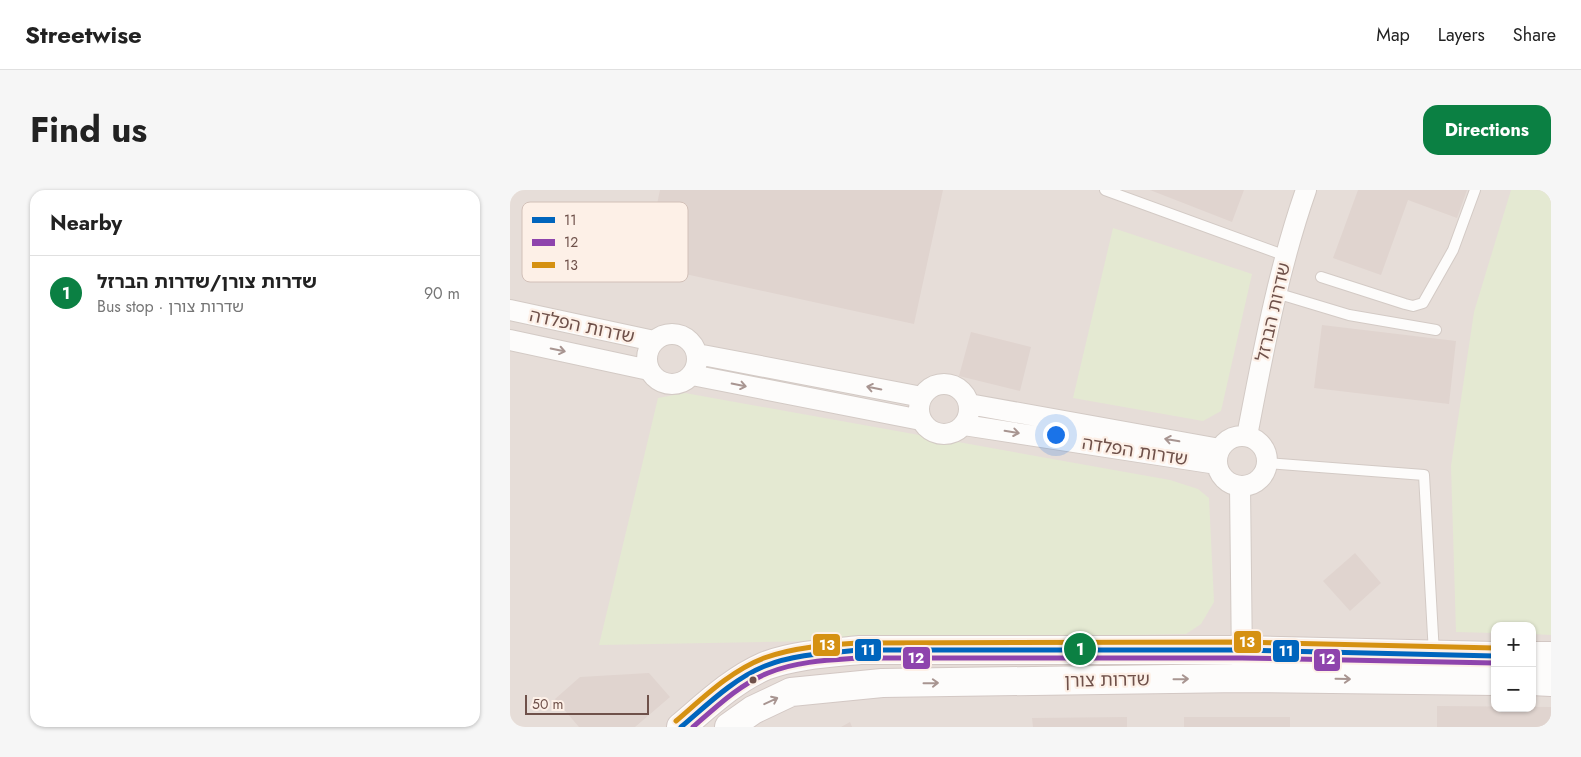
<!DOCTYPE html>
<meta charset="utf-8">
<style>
:root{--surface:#fff;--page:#f6f6f6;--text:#222;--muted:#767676;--line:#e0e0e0;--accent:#0b8043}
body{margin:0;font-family:Jost,"Noto Sans Hebrew",sans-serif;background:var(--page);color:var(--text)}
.controls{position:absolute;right:15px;bottom:15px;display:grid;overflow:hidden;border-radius:10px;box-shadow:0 1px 4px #0004}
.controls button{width:45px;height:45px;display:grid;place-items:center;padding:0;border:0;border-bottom:1px solid var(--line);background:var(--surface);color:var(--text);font:25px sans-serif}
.scale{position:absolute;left:15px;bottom:12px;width:124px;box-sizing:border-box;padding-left:5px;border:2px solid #6f514a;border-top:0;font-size:14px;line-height:18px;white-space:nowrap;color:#6f514a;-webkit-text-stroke:4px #fdf0e7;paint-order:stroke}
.you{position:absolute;left:545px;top:244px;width:18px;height:18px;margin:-12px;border:4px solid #fff;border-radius:50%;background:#1a73e8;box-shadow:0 0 0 8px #1a73e833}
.badge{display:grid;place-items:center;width:32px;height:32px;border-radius:50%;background:var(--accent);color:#fff;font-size:16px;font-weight:700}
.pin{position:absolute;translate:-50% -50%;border:2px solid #fff;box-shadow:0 1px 5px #0006}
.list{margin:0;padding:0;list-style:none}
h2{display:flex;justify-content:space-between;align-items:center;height:65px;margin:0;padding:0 20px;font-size:21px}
h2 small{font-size:16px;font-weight:400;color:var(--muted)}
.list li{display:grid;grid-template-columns:32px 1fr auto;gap:15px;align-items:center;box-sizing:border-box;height:75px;padding:0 20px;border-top:1px solid var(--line)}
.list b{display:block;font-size:19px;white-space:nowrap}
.list p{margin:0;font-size:16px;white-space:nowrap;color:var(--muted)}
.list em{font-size:16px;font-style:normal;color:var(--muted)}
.map{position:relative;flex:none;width:1041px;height:537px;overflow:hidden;border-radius:15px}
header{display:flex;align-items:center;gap:30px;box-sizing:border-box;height:70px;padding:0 25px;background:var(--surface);border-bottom:1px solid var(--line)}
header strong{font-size:24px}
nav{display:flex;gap:28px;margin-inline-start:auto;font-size:18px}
.intro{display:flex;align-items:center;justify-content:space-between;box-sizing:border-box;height:120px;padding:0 30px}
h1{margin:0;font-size:35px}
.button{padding:12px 22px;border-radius:15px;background:var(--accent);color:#fff;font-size:18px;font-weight:700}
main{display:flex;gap:30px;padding:0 30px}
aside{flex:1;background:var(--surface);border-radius:15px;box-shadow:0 1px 4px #0004}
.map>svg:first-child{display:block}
.industrial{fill:#e6ddd8;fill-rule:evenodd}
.green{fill:#e4e9d2}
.building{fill:#e0d4cf}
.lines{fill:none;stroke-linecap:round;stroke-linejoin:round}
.lane-casing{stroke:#d3cac5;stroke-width:12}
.street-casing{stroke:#d3cac5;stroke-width:22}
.secondary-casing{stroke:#d3c8c4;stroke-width:30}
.lane{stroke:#fdfcfb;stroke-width:10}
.street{stroke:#fdfcfb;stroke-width:20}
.secondary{stroke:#fdfcfb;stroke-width:28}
.bus-1-casing{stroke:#fdf0e7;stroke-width:9}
.bus-2-casing{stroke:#fdf0e7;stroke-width:9}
.bus-3-casing{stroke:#fdf0e7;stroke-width:9}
.bus-1{stroke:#0065bd;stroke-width:5}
.bus-2{stroke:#8e44ad;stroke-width:5}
.bus-3{stroke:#d59112;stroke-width:5}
.oneway{stroke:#a89591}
.bus-dot{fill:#6f514a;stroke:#fdf0e7;stroke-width:2}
.labels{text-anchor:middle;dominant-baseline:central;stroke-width:4.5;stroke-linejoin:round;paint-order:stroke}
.street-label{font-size:18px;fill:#6f514a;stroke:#fdf0e7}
.key{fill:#fdf0e7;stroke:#d2c0b8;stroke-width:1}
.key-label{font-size:14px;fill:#6f514a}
.line-badge{stroke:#fdf0e7;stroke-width:2}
.badge-label{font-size:14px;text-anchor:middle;font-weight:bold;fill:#fff}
</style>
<header>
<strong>Streetwise</strong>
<nav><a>Map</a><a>Layers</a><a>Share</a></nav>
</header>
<div class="intro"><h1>Find us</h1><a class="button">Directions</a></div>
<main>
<aside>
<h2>Nearby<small></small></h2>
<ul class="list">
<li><span class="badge">1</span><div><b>שדרות צורן/שדרות הברזל</b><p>Bus stop · שדרות צורן</p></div><em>90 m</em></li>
</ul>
</aside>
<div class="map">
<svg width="1041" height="537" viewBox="0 0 1041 537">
<rect width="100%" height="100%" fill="#f4ede7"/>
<path class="industrial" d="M0 0H1041V537H0ZM985 436H1022V518H985Z"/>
<path class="green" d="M1001 0H1041V445L1022 444V436H985V443L946 442 941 276 964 122Z
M603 38 742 84 711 221 693 231 563 208Z
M175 203 660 290 688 299 699 308 704 412 691 434 676 444 89 455 148 208Z"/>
<path class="building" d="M150 0H433L404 134 134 75Z
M640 0H734L722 32Z
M848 0H957L947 28 898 10 871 85 823 68Z
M812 135 946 151 939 214 804 198Z
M461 142 521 157 510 201 449 186Z
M845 363 871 393 840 421 813 391Z
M139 483 160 507 125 537H69L45 509 70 487Z
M927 516 1041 517V537H927Z
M617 527V537H523L522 528Z
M674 527H780V537H674Z
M340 532 342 537H331Z"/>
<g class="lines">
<defs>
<path id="lane" d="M595 0 776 66
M811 87 895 114 903 116 913 113 943 60 965 0
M766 103 839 125 926 140
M757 273 914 285 924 464"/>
<path id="street" d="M0 120 144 151
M137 169a25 25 0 1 1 50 0a25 25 0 1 1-50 0Z
M0 150 139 180
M187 164 412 207
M182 185 411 230
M409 219a25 25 0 1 1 50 0a25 25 0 1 1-50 0Z
M459 214 710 259
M454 235 707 274
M707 271a25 25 0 1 1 50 0a25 25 0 1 1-50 0Z
M737 246C753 163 768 80 796 0
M730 296 732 474"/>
<path id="secondary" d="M1022 466H1041
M1022 491 1041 492
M171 537C197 515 223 490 255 476 284 465 319 463 350 460H732L985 466
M219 537 243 520 281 502 372 493 731 488 985 491"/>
</defs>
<use href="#lane" class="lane-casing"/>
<use href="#street" class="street-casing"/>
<use href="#secondary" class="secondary-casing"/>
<use href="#lane" class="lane"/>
<use href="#street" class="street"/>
<use href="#secondary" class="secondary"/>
<defs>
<path id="bus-1" d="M171 537C197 515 223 489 255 476 285 464 319 463 350 460H732L985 466"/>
<path id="bus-2" d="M183 537C206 517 230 494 258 483 287 471 320 470 350 468H732L985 473"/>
<path id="bus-3" d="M166 531C193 508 220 481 254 468 284 457 317 455 349 453L732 452 985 458"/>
</defs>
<use href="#bus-1" class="bus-1-casing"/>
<use href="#bus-2" class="bus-2-casing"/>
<use href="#bus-3" class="bus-3-casing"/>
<use href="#bus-1" class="bus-1"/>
<use href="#bus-2" class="bus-2"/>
<use href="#bus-3" class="bus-3"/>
</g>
<defs><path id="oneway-shaft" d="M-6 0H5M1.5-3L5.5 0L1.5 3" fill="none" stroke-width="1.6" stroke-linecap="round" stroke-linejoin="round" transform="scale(1.25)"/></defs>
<g class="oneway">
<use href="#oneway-shaft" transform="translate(48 160) rotate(12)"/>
<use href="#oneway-shaft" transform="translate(229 195) rotate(11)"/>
<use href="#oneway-shaft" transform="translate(364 198) rotate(-169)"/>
<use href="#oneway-shaft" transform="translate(502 242) rotate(9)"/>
<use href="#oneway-shaft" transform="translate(662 250) rotate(-170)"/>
<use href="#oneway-shaft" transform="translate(671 489) rotate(-1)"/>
<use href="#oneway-shaft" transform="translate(833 489) rotate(1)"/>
<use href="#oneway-shaft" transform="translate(421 493) rotate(-1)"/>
<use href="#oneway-shaft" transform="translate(261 511) rotate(-25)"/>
</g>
<circle class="bus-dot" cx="243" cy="490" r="4.5"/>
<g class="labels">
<g class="street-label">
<text transform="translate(763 122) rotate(-77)">שדרות הברזל</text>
<text transform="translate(72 136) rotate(12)">שדרות הפלדה</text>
<text transform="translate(625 261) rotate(9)">שדרות הפלדה</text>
<text transform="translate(597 490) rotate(-1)">שדרות צורן</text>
</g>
</g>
<rect x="12" y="12" width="166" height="80" rx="8" class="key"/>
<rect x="22" y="27" width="23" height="6" fill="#0065bd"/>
<rect x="22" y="49" width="23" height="7" fill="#8e44ad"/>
<rect x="22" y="72" width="23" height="6" fill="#d59112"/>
<g class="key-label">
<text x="54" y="35">11</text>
<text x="54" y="57">12</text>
<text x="54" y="80">13</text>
</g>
<g class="line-badge">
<rect x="723" y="440" width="29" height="24" rx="5" fill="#d59112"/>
<rect x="302" y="443" width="29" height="24" rx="5" fill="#d59112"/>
<rect x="344" y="448" width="28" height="24" rx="5" fill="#0065bd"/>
<rect x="762" y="449" width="28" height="24" rx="5" fill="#0065bd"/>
<rect x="392" y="456" width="29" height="24" rx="5" fill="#8e44ad"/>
<rect x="803" y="458" width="28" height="24" rx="5" fill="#8e44ad"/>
</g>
<g class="badge-label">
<text x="737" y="457">13</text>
<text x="317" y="460">13</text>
<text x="358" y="465">11</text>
<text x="776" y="466">11</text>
<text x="406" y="473">12</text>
<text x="817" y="474">12</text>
</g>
</svg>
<div class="controls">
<button>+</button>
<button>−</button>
</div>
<div class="scale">50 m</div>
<div class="you"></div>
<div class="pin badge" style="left:570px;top:459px">1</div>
</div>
</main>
